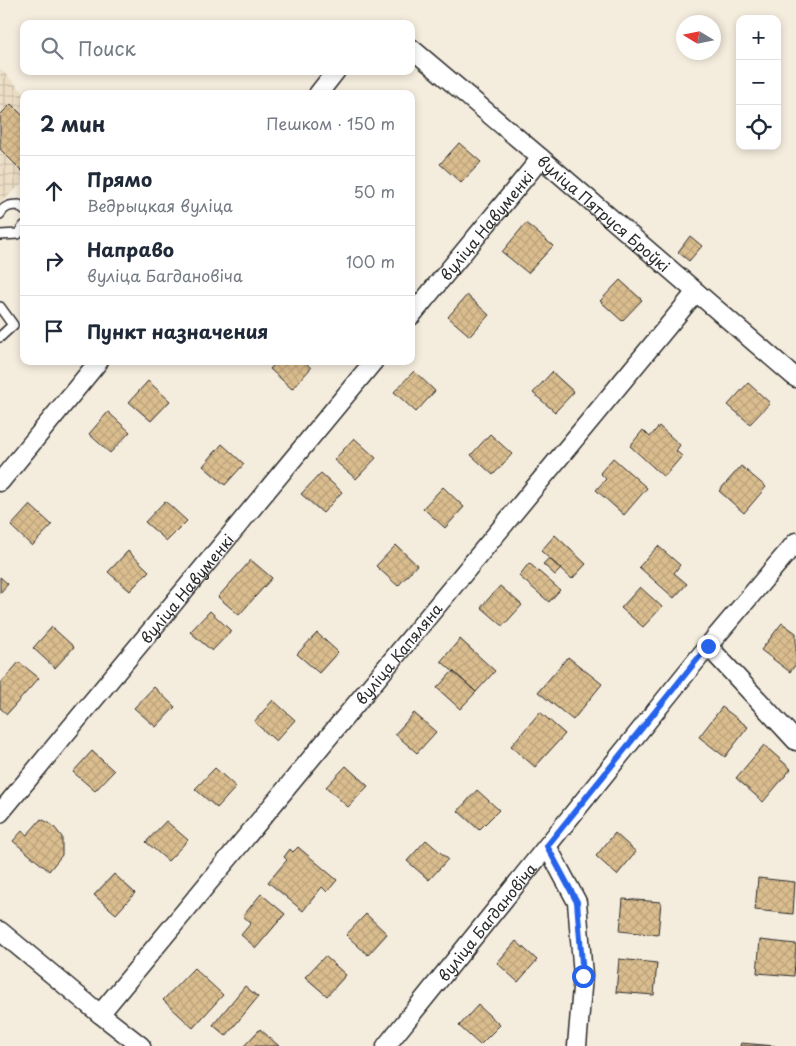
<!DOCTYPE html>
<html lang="ru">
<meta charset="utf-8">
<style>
:root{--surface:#fff;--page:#f6f6f7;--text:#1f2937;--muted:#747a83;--line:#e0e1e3}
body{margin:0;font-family:"Playpen Sans",sans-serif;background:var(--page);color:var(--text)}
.controls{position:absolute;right:15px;top:15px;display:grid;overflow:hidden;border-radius:10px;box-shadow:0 2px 8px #0003}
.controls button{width:45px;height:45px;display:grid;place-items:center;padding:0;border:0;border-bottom:1px solid var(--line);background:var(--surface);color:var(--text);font:25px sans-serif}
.compass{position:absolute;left:676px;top:15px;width:45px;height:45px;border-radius:50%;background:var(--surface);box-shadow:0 2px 8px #0003;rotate:280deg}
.stop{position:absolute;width:15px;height:15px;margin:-11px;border:4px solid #2563eb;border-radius:50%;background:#fff}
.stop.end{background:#2563eb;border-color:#fff;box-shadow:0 1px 5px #0008}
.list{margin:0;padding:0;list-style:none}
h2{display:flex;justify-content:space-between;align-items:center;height:65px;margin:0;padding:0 20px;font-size:21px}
h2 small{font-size:16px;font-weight:400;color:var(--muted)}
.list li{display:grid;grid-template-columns:32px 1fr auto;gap:15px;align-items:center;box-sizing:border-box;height:70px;padding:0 20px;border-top:1px solid var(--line)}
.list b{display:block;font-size:19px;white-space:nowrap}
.list p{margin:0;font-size:16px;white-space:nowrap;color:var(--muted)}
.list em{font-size:16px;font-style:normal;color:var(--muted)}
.icon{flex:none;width:28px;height:28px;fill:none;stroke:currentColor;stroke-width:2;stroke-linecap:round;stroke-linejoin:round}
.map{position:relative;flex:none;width:796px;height:1046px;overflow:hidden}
.search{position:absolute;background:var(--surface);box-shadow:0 2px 8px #0003;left:20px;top:20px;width:395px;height:55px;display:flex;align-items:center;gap:12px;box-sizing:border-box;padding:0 18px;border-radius:10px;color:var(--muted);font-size:19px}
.panel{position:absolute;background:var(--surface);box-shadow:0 2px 8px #0003;left:20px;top:90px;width:395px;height:275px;border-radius:10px}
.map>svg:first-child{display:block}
.industrial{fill:url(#industrial-grid)}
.building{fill:url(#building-cross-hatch);stroke:#2b2b2b}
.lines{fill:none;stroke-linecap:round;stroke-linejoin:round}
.lane-casing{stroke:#2b2b2b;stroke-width:12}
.street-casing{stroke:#2b2b2b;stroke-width:21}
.lane{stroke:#fff;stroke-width:9}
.street{stroke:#fff;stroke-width:18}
.route{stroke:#2563eb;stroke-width:6}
.labels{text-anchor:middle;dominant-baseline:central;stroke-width:4;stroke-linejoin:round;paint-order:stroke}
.street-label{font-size:15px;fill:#2b2b2b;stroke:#fff}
</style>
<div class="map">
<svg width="796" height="1046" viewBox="0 0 796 1046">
<defs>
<pattern id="industrial-grid" width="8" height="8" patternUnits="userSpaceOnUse" patternTransform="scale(1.25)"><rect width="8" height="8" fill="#ecdec6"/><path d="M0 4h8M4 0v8" fill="none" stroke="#cbbfaa"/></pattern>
<pattern id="building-cross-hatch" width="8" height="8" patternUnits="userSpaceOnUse" patternTransform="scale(1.25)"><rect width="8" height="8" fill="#dbbe8f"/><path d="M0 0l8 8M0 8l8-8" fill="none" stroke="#bca37c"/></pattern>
</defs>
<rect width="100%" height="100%" fill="#f4ecdd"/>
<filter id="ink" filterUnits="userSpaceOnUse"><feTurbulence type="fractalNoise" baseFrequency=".02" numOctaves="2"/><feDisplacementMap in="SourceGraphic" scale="10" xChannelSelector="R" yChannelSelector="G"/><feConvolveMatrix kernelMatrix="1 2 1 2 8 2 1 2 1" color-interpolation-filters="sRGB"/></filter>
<g filter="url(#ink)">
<path class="industrial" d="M0 69 25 94H24V182L0 203Z"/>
<path class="building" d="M11 104 24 117V173L0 149V115Z
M459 143 481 162 461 183 440 164Z
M526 223 553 246 528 273 502 252Z
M690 236 702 246 689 261 678 252Z
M620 280 642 300 622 321 600 301Z
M467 295 489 315 470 336 448 317Z
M277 361H304L311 368 292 389 270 369Z
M414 371 435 391 416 412 394 392Z
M552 372 574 392 555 412 533 393Z
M148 381 170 401 151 421 129 402Z
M748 383 770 403 750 424 728 405Z
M108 412 130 432 110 453 89 434Z
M659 426 680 445 676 451 682 456 664 477 630 446 643 430 650 437Z
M490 434 512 454 493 475 471 455Z
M354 438 376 458 356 479 334 460Z
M222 444 244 464 225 485 203 466Z
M613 458 647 488 624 515 596 490 606 479 600 473Z
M741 466 766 487 744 513 719 491Z
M321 473 342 492 323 513 301 494Z
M443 487 464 507 445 528 423 508Z
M165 501 187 521 167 541 145 522Z
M30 505 52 525 32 546 11 526Z
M555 535 586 564 572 579 541 551Z
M396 545 417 565 398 586 376 566Z
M658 546 680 565 674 573 687 584 674 598 639 567Z
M128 551 149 571 130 591 108 572Z
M549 558 561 569 555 575 543 564Z
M251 560 272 578 239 615 218 597Z
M529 563 560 590 549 602 519 576Z
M0 577 8 584 0 593Z
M500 586 522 605 503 626 481 607Z
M640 587 662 607 643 627 621 608Z
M210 611 231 631 212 651 190 632Z
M782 623 796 633V664L790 672 761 650Z
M52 627 74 647 55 668 33 648Z
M317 633 338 652 319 673 297 654Z
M460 639 495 671 476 692 441 661Z
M568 657 602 684 573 720 538 692Z
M19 662 39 678 7 714 0 708V684Z
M453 671 476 692 460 709 437 688Z
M154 687 175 707 156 727 134 708Z
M273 700 295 720 276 741 254 722Z
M722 707 748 727 725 757 699 737Z
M540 712 565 734 535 767 511 746Z
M414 713 436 732 417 753 395 734Z
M764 745 791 769 763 802 736 778Z
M92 751 114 771 95 791 73 772Z
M346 766 368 786 348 807 326 787Z
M215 768 236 787 217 808 195 789Z
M477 790 499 810 479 830 458 811Z
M41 819 49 823 55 828 62 837V855L49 871 13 841 22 831 27 835Z
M166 821 188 840 168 861 146 842Z
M615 833 636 852 617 875 596 856Z
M426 840 448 859 429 880 407 861Z
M298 847 337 880 327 892 322 887 303 911 268 882 287 860 284 857 290 849 293 852Z
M114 874 135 893 116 914 94 895Z
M758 878 795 882 793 914 755 910Z
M261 894 285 914 256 948 241 935 251 923 243 916Z
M623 899 661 902 658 935 620 931Z
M366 914 387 934 368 955 346 935Z
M760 940 796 944 794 976 757 973Z
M516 941 537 960 518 982 497 963Z
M325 956 346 975 327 996 305 977Z
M619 959 657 963 654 995 616 992Z
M194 968 223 995 193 1028 163 1000Z
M245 986 258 997 226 1036 213 1025Z
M478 1005 500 1025 480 1045 459 1026Z
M260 1029 279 1046H244Z
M741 1043 775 1046H740Z"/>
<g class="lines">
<defs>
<path id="lane" d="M0 214C4 206 11 205 19 205L24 210
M0 235 18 234 24 226
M0 307 13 325 0 337"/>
<g id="street">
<path id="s1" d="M411 48 541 158 796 378"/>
<path d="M318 94 336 71"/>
<path id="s2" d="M411 316 541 158"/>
<path d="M0 482 99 361"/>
<path d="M708 646 796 741"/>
<path id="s3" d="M0 813 374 361"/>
<path d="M547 846 577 902 583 976 577 1046"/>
<path d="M0 931 100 1014 141 1046"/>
<path id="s4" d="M100 1014 696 292"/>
<path id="s5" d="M386 1046 708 646 796 542"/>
</g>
</defs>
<use href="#lane" class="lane-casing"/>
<use href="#street" class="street-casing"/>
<use href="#lane" class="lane"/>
<use href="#street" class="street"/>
</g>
</g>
<g class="lines" filter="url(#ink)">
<path class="route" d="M583 976 577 902 547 846 708 646"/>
</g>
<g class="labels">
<g class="street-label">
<text stroke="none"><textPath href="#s1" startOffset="254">вуліца Пятруся Броўкі</textPath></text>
<text stroke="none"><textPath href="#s2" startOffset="118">вуліца Навуменкі</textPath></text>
<text stroke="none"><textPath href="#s3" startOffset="292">вуліца Навуменкі</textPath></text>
<text stroke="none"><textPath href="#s4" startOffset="468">вуліца Капяляна</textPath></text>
<text stroke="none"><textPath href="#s5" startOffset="160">вуліца Багдановіча</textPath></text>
</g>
</g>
</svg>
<div class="controls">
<button>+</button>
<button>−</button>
<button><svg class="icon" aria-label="locate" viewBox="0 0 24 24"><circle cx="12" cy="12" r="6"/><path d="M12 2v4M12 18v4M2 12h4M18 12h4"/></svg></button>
</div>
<svg class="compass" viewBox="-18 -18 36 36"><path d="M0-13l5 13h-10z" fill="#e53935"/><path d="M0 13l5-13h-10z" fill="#747a83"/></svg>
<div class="stop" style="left:583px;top:976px"></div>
<div class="stop end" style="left:708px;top:646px"></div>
<div class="search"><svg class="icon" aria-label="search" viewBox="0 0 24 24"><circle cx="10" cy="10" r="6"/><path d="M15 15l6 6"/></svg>Поиск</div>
<section class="panel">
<h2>2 мин<small>Пешком · 150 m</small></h2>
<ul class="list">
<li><svg class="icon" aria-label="ahead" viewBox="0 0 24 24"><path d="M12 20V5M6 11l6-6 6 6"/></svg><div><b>Прямо</b><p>Ведрыцкая вуліца</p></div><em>50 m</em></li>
<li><svg class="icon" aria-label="right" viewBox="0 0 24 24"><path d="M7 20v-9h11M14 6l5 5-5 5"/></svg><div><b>Направо</b><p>вуліца Багдановіча</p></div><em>100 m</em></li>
<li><svg class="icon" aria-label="arrive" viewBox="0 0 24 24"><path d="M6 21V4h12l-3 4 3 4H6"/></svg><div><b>Пункт назначения</b></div></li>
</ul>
</section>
</div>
